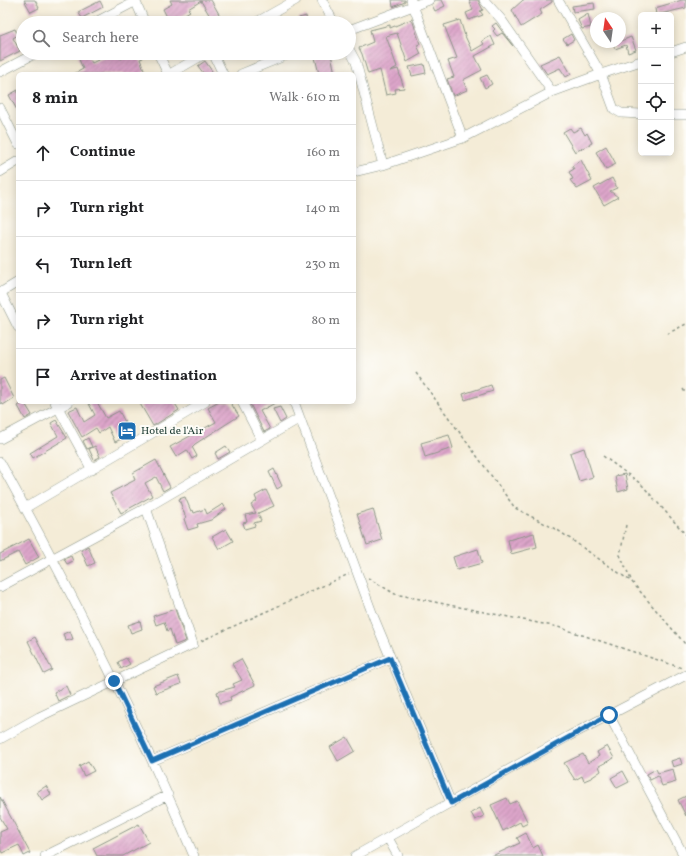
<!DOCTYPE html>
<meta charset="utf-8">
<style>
:root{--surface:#fff;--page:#f2f2f2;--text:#202124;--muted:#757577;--line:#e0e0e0}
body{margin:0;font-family:Vollkorn,serif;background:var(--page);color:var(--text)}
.controls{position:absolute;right:12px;top:12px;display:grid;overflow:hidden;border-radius:6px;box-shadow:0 2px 10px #0003}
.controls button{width:36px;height:36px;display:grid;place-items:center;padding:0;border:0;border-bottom:1px solid var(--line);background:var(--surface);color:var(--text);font:20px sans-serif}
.compass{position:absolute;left:590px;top:12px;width:36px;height:36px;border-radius:50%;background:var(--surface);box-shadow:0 2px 10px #0003;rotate:347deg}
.stop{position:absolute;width:12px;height:12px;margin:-9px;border:3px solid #1f6fb2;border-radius:50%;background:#fff}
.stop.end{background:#1f6fb2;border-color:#fff;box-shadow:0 1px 4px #0008}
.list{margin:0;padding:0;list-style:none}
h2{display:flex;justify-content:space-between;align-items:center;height:52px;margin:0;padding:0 16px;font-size:17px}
h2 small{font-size:13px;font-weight:400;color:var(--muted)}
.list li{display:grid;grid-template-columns:26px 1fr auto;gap:12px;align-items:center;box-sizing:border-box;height:56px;padding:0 16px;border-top:1px solid var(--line)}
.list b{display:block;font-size:15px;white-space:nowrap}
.list em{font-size:13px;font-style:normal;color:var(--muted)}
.icon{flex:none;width:22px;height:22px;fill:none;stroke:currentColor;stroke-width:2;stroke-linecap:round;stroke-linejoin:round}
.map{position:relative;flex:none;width:686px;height:856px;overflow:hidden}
.search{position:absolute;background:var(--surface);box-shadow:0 2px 10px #0003;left:16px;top:16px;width:340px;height:44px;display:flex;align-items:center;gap:10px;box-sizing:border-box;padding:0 14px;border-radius:22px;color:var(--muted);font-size:15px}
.panel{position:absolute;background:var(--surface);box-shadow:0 2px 10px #0003;left:16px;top:72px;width:340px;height:332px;border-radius:6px}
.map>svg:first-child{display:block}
.building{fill:url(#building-hatch)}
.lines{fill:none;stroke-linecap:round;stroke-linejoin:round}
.street-casing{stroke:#8a9486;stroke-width:10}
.path{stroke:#8a9486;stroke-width:1.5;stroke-dasharray:3 3;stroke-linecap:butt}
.street{stroke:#fff;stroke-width:9}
.route{stroke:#1f6fb2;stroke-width:5}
.labels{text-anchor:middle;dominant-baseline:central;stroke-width:4;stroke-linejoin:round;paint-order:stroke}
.poi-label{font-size:11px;fill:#1f3d34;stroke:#fdfcf7;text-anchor:start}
</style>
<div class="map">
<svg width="686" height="856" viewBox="0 0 686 856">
<defs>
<pattern id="building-hatch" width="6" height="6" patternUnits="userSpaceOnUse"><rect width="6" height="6" fill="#dda5ca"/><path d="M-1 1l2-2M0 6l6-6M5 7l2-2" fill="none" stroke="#b388a5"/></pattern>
</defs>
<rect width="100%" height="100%" fill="#fdfcf7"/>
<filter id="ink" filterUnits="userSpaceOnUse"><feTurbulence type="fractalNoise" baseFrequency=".025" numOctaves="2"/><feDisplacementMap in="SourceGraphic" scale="8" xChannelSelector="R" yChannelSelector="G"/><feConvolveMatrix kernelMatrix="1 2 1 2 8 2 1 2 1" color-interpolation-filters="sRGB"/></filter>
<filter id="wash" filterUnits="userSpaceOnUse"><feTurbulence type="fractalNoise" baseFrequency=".012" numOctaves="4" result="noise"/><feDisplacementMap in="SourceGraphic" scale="16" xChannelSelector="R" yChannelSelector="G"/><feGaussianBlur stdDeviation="0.9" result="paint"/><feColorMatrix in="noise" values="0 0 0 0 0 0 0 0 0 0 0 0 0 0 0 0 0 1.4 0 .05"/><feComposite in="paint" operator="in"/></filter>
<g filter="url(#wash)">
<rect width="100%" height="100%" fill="#f4ecd7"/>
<g id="blocks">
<path class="building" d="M24 0H35L39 8 31 12Z
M170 0H211L224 23H214L201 1 188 9 190 11 170 23 163 9 172 4Z
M392 0H405V2L393 7Z
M435 0H442L445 6 435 11 432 5Z
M469 0H478L483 10 480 11 483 15 469 20 466 13 473 10Z
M523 0H552V2L540 10 542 14 521 27 512 10Z
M682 0H686V8L656 15 655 8Z
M100 1 103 7 82 18 78 12Z
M594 3 595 9 573 12 572 6Z
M588 14 591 27 582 29 578 20Z
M306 16 307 23H300L299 18Z
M412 19 420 44 417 45 421 54 407 62 397 33 386 36 397 67 390 71 398 69 404 88 395 89 396 93 386 95 380 70 368 74 362 54 359 48 373 42 370 30 390 25V28Z
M460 20 465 36 472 51 484 44 482 41 491 36 495 45 475 56 482 70 463 80 467 90 453 96 447 79 454 77 448 61 457 58 444 25Z
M496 23 513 46 502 33 497 36 493 31 495 29 492 26Z
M15 29 18 35 13 38 20 51 0 61V35Z
M571 34 574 40 567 44 563 39Z
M631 37 636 50 628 53 626 45 615 49 613 44Z
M86 53 92 63 106 56 103 53H118L121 59 132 53H141L143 58 140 59 145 72 141 74H74L83 69 78 57Z
M314 53H321L322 56 331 54 335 74H319Z
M560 55 571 74 566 77 560 68 547 74 540 64Z
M205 61 214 74H204L198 66Z
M424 64 426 73 412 76 409 67Z
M487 75 492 84 485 88 480 78Z
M18 90V112L9 95Z
M570 128 573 132 581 128 585 135 587 133 592 143 575 152 563 132Z
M606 146 616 164 606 169 596 152Z
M581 160 592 181 577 189 570 180 573 179 569 172 574 169 572 166Z
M612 178 617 188 610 191 618 197 604 205 594 188Z
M4 378 14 398 3 405 2 403 0 404V380Z
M491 385 493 391 465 400 463 394Z
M24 402 32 415 25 419 18 406Z
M88 402H97L106 418 119 411 125 422 117 426 123 438 115 442 108 427 99 433 96 428 82 437 68 411 77 407 84 422 95 415Z
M139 402H174L179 410 153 426Z
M219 402H230L239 416 195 444 192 447 197 456 192 459 187 450 176 457 170 447 216 422 208 408Z
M249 402H277L260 411 270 429 264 432Z
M280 407 286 419 280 423 273 409Z
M56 420 67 438 33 458 30 453 58 436 51 423Z
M449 435 453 448 425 457 421 443Z
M88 438 92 447 87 449 83 441Z
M95 446 100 457 94 460 89 449Z
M226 446 230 452 218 459 215 453Z
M584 448 593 477 579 481 570 453Z
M156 460 170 487 163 491 156 477 145 483 152 496 121 513 110 493 135 480 133 473Z
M274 469 282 486 277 489 269 472Z
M625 474 628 489 618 492 615 476Z
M266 490 274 506 258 513 261 521 254 523 255 526 245 529 243 523 247 522 245 515 256 513 251 505 257 501 255 496Z
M185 497 191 511 193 510 194 513 205 509 207 514 223 504 226 509 211 520 197 524 198 527 188 530 184 519 186 518 179 499Z
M373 509 382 540 367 545 357 514Z
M226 529 233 541 219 549 212 537Z
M534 533 537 547 511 554 508 540Z
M29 539 39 557 25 565 18 552 0 561V554Z
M88 546 95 563 88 566 81 550Z
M478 549 482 563 457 570 453 557Z
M71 556 73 561 67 564 64 559Z
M175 609 186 641 175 645 170 629 167 631 164 622 156 625 153 616Z
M140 621 142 629 131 633 128 625Z
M70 631 73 639 66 641 63 634Z
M35 637 52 670 44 674 28 641Z
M126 658 130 664 121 669 118 662Z
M241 659 255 685 230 697 231 700 220 703 217 692 235 687 233 684 242 680 232 664Z
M178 676 181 684 156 693 153 686Z
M66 686 70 695 58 701 54 692Z
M347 737 355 751 338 761 330 747Z
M607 746 614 758 599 766 601 771 591 778 584 781 582 776 575 780 564 763 583 754 588 763 599 756 597 752Z
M680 758 682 764 673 767 671 761Z
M88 761 94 771 84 776 79 766Z
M656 769 658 773 673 769 676 782 662 786 658 776 650 780 647 774Z
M623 771 629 782 617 788 611 778Z
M46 786 51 794 42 800 37 792Z
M686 796V816L678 800Z
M0 797 30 853 24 856 19 845 2 853 0 848V832L7 829 0 817Z
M507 798 510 804 517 801 528 823 522 826 520 822 503 831 491 805Z
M480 808 484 816 475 820 471 813Z
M139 824 149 842 123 856H97L93 848Z
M526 833 533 848 538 845 543 856H492L520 843 517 838Z"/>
</g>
</g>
<g filter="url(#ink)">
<use href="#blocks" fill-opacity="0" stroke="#8a9486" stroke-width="1"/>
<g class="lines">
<defs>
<path id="street" d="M135 0 145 23
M322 0 334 23
M484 0 501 19 552 92
M558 0 601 74 614 109 621 113 641 114
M94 23 136 1
M255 23 296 0
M349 30 429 0
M349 49 356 62 383 165 354 172
M671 52 686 47
M158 53 168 74
M213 53 223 74
M0 72 36 53
M170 74 206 53
M241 74 292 53
M0 108 18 144
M671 115H686
M463 138 552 92 601 74 641 61
M383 165 463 138 411 0
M0 172 18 161
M0 291 18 327
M0 293 18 282
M55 402 92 470
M242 402 261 439
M294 402 374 618 451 803
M0 439 69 402
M0 462C71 590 137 721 194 856
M25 508 205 402
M0 587 146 508 300 418
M609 715 684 856
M0 739 39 717 193 644 146 508
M152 761 390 658
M388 838 398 856
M45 856 168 795
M355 856 569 736 686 675"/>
</defs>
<use href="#street" class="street-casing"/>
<path class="path" d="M667 334 686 324
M416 373 515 508 559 531 632 582
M683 389 686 394
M603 456 641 484 686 535
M626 525 620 555 632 582 686 645
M368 578 395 594 558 627 682 668
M201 641 349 574"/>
<use href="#street" class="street"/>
</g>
</g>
<g class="lines" filter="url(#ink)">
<path class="route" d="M114 681 152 761 390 658 451 803 609 715"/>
</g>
<defs>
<symbol id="hotel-square" viewBox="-11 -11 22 22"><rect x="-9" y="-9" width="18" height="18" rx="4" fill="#1f6fb2" stroke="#fdfcf7"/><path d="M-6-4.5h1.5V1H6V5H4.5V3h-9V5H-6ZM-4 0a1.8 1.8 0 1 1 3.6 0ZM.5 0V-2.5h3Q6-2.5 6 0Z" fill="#fff"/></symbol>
</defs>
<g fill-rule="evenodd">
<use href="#hotel-square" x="116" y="420" width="22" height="22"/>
</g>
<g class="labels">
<g class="poi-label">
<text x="141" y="431">Hotel de l'Air</text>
</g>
</g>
</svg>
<div class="controls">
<button>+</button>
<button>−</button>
<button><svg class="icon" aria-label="locate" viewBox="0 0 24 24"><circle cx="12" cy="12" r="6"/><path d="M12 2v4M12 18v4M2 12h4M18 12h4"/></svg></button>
<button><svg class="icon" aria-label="layers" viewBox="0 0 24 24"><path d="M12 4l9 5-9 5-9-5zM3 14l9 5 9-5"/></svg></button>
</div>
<svg class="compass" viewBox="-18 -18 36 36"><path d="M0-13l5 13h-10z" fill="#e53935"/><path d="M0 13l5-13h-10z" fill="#757577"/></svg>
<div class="stop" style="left:609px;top:715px"></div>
<div class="stop end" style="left:114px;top:681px"></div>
<div class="search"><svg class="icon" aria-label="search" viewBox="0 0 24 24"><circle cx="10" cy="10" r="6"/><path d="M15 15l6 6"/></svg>Search here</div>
<section class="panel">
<h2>8 min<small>Walk · 610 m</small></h2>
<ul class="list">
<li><svg class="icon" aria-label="ahead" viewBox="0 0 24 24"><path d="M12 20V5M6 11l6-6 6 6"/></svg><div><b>Continue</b></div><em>160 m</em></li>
<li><svg class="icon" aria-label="right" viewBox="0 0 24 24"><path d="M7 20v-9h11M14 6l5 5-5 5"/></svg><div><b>Turn right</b></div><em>140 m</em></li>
<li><svg class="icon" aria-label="left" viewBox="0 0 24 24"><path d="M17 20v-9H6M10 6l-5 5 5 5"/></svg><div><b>Turn left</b></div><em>230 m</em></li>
<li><svg class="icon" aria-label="right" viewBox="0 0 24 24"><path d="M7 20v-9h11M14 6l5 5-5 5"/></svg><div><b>Turn right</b></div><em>80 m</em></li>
<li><svg class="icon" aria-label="arrive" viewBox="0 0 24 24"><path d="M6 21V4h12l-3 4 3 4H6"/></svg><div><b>Arrive at destination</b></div></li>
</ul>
</section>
</div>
